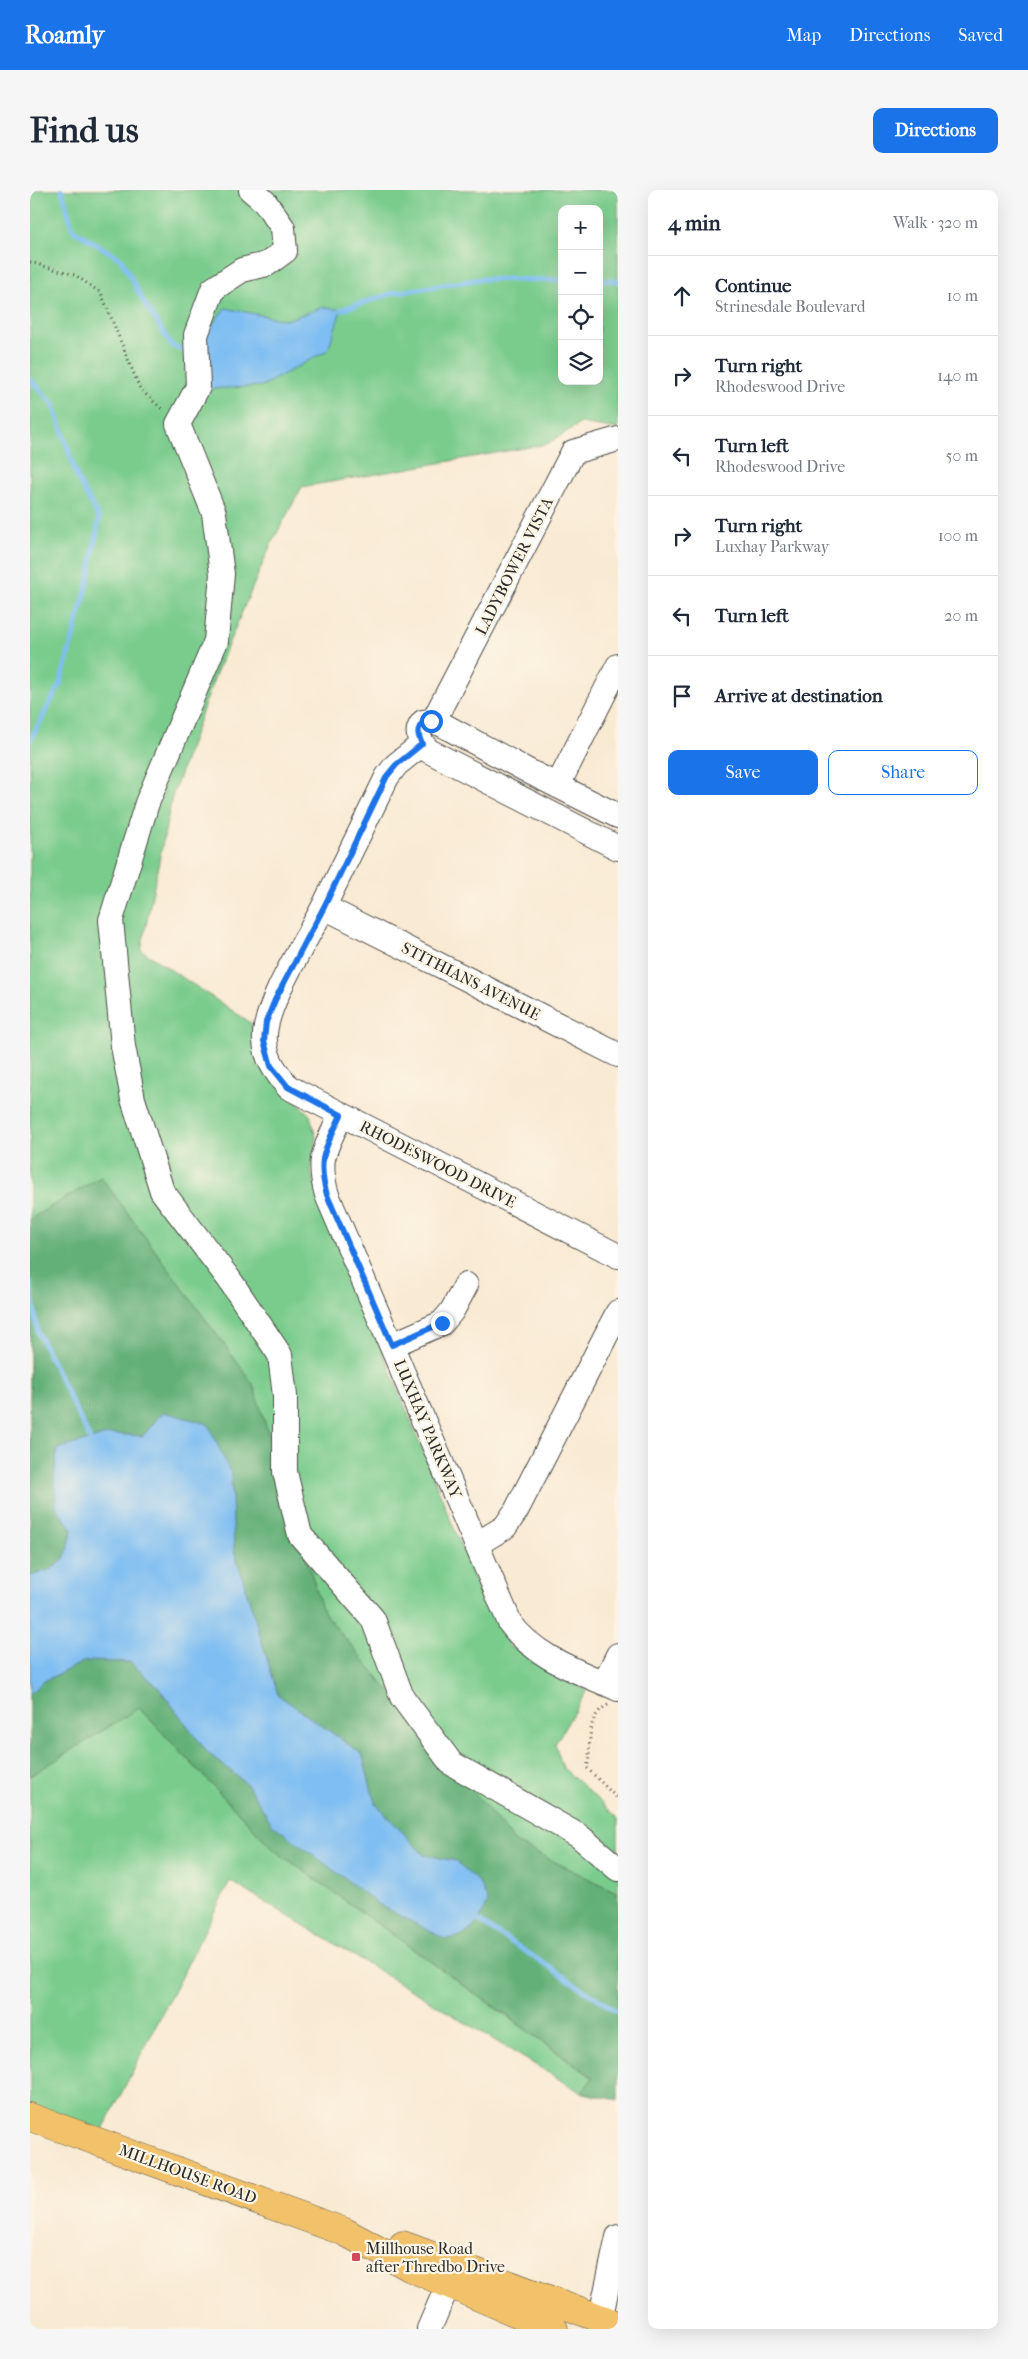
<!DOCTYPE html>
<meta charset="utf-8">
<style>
:root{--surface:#fff;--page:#f6f6f7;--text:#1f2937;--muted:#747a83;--line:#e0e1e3;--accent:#1a73e8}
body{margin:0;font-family:"IM FELL French Canon",serif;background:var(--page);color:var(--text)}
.controls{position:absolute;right:15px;top:15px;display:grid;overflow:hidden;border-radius:10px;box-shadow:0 5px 20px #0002}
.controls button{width:45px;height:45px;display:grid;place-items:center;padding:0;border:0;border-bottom:1px solid var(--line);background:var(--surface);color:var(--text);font:25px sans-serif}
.stop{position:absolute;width:15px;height:15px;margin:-11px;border:4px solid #1a73e8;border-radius:50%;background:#fff}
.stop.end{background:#1a73e8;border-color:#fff;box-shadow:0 1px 5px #0008}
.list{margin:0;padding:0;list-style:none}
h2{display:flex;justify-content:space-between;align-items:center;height:65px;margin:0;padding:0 20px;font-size:21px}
h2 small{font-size:16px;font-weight:400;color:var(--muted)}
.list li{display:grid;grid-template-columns:32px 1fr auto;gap:15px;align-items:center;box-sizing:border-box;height:80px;padding:0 20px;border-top:1px solid var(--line)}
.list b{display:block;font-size:19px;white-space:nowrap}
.list p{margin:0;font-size:16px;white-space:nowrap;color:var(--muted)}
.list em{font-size:16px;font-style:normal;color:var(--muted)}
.actions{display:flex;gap:10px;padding:15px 20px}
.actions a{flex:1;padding:11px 0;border:1px solid var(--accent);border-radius:10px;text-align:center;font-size:18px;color:var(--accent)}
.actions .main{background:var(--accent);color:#fff}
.icon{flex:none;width:28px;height:28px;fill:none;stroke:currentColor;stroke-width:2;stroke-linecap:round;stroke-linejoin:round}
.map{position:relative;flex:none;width:588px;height:2139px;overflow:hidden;border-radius:10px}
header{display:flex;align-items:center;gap:30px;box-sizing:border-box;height:70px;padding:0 25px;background:var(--accent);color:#fff}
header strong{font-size:24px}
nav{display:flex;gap:28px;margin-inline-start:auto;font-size:18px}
.intro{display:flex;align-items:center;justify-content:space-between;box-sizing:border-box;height:120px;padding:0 30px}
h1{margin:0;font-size:35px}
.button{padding:12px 22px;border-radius:10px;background:var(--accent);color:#fff;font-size:18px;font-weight:700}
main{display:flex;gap:30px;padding:0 30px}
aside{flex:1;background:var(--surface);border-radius:10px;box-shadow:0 5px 20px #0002}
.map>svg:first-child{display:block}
.green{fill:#7acc8d;stroke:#527c5c;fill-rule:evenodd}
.forest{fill:#63b078;stroke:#476e52}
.water{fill:#7ebef2;stroke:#54748e}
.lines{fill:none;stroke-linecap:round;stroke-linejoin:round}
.stream{stroke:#7ebef2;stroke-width:5}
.minor-casing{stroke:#4a4844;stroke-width:26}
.major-casing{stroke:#4a4844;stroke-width:29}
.path{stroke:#4a4844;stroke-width:3;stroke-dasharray:1 4;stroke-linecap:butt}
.minor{stroke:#fff;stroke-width:24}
.major{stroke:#f2c26a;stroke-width:28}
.route{stroke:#1a73e8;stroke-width:6}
.poi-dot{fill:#d1495b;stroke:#fcf5e5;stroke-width:2}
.labels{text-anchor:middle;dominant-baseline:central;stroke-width:4.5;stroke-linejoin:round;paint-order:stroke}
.street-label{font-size:16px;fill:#2b2b2b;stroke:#fcf5e5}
.poi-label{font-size:16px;fill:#2b2b2b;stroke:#fcf5e5;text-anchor:start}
</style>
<header>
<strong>Roamly</strong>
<nav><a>Map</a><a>Directions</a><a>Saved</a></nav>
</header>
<div class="intro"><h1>Find us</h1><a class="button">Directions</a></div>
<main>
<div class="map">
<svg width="588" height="2139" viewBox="0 0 588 2139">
<rect width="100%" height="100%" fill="#fcf5e5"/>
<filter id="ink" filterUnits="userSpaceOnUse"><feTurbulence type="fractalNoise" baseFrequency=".02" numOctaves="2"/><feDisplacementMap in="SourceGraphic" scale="10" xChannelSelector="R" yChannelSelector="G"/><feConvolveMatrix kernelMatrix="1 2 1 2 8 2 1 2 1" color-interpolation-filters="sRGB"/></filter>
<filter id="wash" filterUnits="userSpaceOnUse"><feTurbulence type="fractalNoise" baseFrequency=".0096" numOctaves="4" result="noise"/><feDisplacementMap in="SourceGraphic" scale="20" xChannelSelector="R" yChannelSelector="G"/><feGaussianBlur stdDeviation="1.12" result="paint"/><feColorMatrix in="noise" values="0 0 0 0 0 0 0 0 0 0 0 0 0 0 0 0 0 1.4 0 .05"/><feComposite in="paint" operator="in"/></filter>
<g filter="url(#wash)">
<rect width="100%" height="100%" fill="#f9ead4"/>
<path class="green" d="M0 0H588V239L551 233 517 254 272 297 241 354 186 483 142 607 111 760 221 833 228 876 280 925 286 947 281 983 446 1393 479 1456 557 1500 525 1554 533 1578 588 1628V1703L486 1653 293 1422 223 1194 71 987 0 1029ZM532 19H569V191H532Z
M109 1518 243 1659 563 1888 552 1903 200 1691 70 1945 0 1918V1586Z"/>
<path class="forest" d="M71 987 223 1194 293 1422 486 1653 588 1703V1910L552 1903 563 1887 243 1659 109 1518 0 1586V1504L12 1492 55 1471 100 1472 128 1497 178 1563 217 1594 242 1634 397 1739 415 1749 426 1671 394 1665 345 1613 332 1564 248 1505 204 1360 201 1284 113 1246 81 1244 27 1259 26 1317 42 1339 38 1363 22 1380 0 1386V1029Z"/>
<path class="water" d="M294 117 311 120 298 160 232 196 180 199 176 143 195 118 256 130Z
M133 1222 178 1234 201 1284 204 1360 248 1505 332 1564 345 1613 394 1665 426 1671 450 1694 458 1712C448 1734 441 1747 415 1749L350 1715 242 1634 217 1594 178 1563 128 1497 100 1472 55 1471 12 1492 0 1504V1386C32 1377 37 1373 42 1339L26 1317 24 1288 27 1259 81 1244 113 1246Z"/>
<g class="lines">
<path class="stream" d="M32 0 43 40 91 69 113 111 142 156 161 163
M569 90 588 91
M311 120 363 103 451 89 532 90
M0 189 24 215 47 288 69 328 58 393 30 494 0 551
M0 1092 8 1143 60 1249
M449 1731 588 1822"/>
</g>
</g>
<g filter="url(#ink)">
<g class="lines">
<defs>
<path id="minor" d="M221 0 235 12 253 38 255 61 237 74 212 80 183 99 166 145 168 197 148 234 184 323 192 384 186 451 117 613 81 730 93 856 103 909 132 1001 199 1089 250 1165 255 1206V1282L270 1345 343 1429 372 1507 421 1573 549 1646 588 1679
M407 533 408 522 543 262 588 249
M392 554 366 575 357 587C336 630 315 673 294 716 278 748 232 817 235 851 236 870 247 883 258 897L588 1066
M528 595 588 476
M588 626 500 582 411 534 401 531 393 532C384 543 390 552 399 561L588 658
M294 717 588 865
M311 925C296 958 286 967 297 1005L480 1433C505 1468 550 1482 588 1499
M362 1155 412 1133 422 1121 436 1095
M447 1354 475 1337 486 1321 588 1122
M574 1493 588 1465
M570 2130 588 2047
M399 2139 426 2076"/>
<path id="major" d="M0 1927 315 2042 381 2078 524 2139
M373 2055 588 2135"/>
</defs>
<use href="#minor" class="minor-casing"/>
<use href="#major" class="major-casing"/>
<path class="path" d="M0 72 45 85 71 103 110 199 134 221
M578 1515C553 1527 563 1557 557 1578L588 1609"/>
<use href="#minor" class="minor"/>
<use href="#major" class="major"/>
</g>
</g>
<g class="lines" filter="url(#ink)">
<path class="route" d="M401 531 393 532C386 541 388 545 392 554L366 575 357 586 294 717 245 810 236 832 234 851 241 876 258 897 311 925C296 958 286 967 297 1005L362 1155 412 1133"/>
</g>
<rect class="poi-dot" x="321" y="2062" width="10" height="10" rx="2.5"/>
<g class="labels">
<g class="street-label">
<text transform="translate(484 376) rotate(-63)">LADYBOWER VISTA</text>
<text transform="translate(441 791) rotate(27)">STITHIANS AVENUE</text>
<text transform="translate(408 974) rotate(27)">RHODESWOOD DRIVE</text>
<text transform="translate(398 1239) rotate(67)">LUXHAY PARKWAY</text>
<text transform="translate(158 1984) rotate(20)">MILLHOUSE ROAD</text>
</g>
<g class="poi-label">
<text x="336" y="2058">Millhouse Road<tspan x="336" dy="18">after Thredbo Drive</tspan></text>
</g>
</g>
</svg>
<div class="controls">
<button>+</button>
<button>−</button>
<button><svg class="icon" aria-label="locate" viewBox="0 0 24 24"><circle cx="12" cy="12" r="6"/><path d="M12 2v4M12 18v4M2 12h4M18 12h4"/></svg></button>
<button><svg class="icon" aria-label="layers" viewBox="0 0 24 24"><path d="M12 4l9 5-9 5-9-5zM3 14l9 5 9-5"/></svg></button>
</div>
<div class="stop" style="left:401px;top:531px"></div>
<div class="stop end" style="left:412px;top:1133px"></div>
</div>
<aside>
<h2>4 min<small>Walk · 320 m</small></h2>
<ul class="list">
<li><svg class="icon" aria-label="ahead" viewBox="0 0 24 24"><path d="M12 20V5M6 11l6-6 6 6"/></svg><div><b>Continue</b><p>Strinesdale Boulevard</p></div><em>10 m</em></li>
<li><svg class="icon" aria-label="right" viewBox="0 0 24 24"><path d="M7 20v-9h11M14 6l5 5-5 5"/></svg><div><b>Turn right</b><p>Rhodeswood Drive</p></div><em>140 m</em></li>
<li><svg class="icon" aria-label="left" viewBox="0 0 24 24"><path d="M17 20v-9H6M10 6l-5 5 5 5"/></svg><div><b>Turn left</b><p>Rhodeswood Drive</p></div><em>50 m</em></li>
<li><svg class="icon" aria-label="right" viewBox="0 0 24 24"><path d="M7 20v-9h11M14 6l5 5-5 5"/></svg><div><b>Turn right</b><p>Luxhay Parkway</p></div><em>100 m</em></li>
<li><svg class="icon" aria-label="left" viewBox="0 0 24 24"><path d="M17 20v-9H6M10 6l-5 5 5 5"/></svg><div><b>Turn left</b></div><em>20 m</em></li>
<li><svg class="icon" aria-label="arrive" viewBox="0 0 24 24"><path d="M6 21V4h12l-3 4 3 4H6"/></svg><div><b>Arrive at destination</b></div></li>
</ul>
<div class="actions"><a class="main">Save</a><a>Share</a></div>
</aside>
</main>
